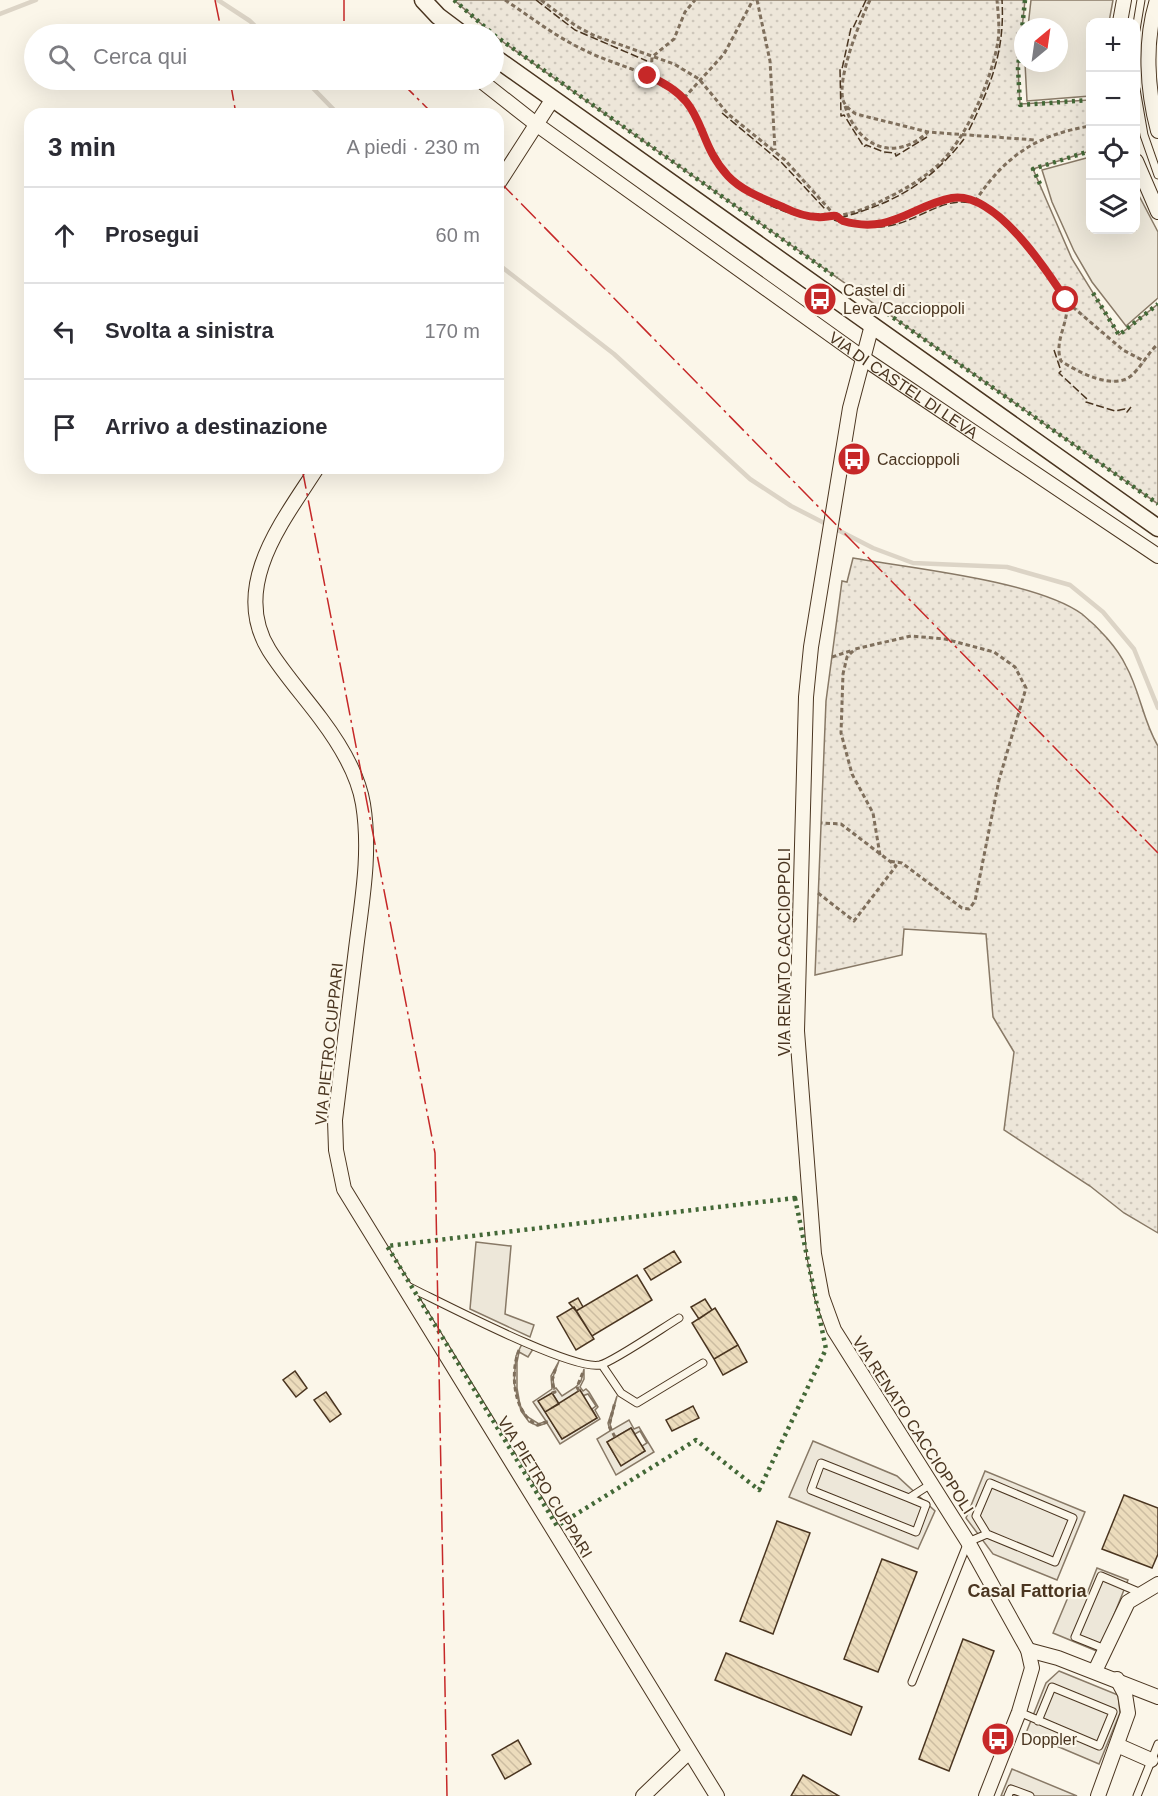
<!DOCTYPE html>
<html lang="it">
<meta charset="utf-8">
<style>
:root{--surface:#fff;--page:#f2f2f3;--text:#2b2b33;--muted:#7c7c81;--line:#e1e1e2}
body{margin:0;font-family:Arial,sans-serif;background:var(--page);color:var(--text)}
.controls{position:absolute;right:18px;top:18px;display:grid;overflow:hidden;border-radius:12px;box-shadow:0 6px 24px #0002}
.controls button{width:54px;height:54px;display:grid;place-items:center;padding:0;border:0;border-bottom:2px solid var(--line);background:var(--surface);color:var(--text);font:30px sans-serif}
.compass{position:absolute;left:1014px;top:18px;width:54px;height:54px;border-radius:50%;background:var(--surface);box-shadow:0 6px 24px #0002;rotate:29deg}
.stop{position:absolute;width:18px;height:18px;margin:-14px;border:4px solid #c62828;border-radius:50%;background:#fff}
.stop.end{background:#c62828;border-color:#fff;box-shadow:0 2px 6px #0008}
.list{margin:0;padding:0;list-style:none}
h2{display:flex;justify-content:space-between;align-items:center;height:78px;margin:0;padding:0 24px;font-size:26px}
h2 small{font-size:20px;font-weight:400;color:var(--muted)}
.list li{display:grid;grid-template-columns:39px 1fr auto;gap:18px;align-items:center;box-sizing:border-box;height:96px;padding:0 24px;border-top:2px solid var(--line)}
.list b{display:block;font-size:22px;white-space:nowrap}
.list em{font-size:20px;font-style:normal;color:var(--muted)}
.icon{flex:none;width:33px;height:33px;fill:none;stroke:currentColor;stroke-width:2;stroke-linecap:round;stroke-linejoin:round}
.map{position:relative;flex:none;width:1158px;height:1796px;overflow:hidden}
.search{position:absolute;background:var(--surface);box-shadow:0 6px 24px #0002;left:24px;top:24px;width:480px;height:66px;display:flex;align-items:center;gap:15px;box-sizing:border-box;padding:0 21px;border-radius:33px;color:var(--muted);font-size:22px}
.panel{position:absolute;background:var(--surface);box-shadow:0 6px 24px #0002;left:24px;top:108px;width:480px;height:366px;border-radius:18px}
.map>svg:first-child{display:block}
.grass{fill:url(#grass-dots);stroke:#887966;stroke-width:1.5}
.parking{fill:#ede7d9;stroke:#887966;stroke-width:1.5;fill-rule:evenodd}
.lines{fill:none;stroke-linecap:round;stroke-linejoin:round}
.stream{stroke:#dcd4c6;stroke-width:4.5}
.building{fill:url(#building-back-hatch);stroke:#4a3520;stroke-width:1.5}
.service-casing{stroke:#4a3520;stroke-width:9}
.minor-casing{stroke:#4a3520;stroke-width:16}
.tertiary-casing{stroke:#4a3520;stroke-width:19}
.path{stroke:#7f6f5c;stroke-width:3;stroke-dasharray:4.5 3;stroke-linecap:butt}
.service{stroke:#fbf6e9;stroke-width:7}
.minor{stroke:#fbf6e9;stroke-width:14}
.tertiary{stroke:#fbf6e9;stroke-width:16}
.hedge{stroke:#436837;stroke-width:4.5;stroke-dasharray:3 4.5;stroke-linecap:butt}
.fence{stroke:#4a3520;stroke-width:1.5;stroke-dasharray:8 3;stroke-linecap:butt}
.power{stroke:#c62828;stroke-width:1.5;stroke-dasharray:21 4.5 3 4.5;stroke-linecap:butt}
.route{stroke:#c62828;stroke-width:8}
.labels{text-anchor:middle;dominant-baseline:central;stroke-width:4.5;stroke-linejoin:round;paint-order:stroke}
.poi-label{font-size:16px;fill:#4a3520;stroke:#fbf6e9;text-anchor:start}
.street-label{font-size:16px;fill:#4a3520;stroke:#fbf6e9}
.neighbourhood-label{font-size:18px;font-weight:bold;fill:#4a3520;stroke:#fbf6e9}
</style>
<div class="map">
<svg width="1158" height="1796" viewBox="0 0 1158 1796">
<defs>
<pattern id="grass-dots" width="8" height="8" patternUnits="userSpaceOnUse" patternTransform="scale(1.5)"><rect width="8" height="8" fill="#ede6d9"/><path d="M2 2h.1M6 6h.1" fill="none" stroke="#cdc6ba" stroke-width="1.8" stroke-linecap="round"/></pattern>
<pattern id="building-back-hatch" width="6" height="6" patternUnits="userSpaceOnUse" patternTransform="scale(1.5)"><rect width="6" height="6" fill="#ecdcbc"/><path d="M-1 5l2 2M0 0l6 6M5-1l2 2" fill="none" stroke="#ccbda1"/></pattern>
</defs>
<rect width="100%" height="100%" fill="#fbf6e9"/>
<path class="grass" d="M454 0H1025L1018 68 1020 104 1090 100V151L1033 169 1072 259 1119 335 1158 304V504L496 37Z
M853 558C911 568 1037 581 1082 614 1098 627 1117 647 1126 666 1140 691 1143 721 1158 746V1233L1124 1213 1090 1186 1004 1130 1014 1052 993 1017 986 934 904 929 902 955 815 975 826 701 842 581 847 582Z"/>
<path class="parking" d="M1031 0H1113L1109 22H1090V96L1027 101 1025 63H1059V27H1028Z
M1090 157V230H1136V190L1158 232V298L1126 326 1092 282 1074 251 1052 202 1042 170Z
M476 1242 511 1246 505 1314 534 1325 530 1337 470 1309Z
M522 1344 533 1349 528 1357 519 1352 517 1362V1388L520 1405 526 1416 539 1424 546 1421 533 1402 552 1389 551 1376 559 1361 553 1377 554 1389 556 1388 562 1396 576 1387 581 1381 584 1369V1379L580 1387 583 1391 586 1389 589 1392 598 1407 595 1410 600 1419 560 1444 547 1423 538 1426 529 1422 521 1411 514 1383 516 1356ZM552 1393 559 1404 588 1394 596 1406 592 1409 597 1418 562 1439 539 1401Z
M617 1396 610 1424 612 1430 629 1420 634 1429 639 1427 654 1452 616 1475 597 1439 610 1431 608 1423ZM631 1428 635 1434 640 1431 647 1443 642 1446 645 1451 621 1465 607 1442Z
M813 1441 897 1476 935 1511 918 1549 789 1497Z
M985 1471 1085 1512 1057 1580 993 1554 966 1518Z
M1097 1568 1128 1580 1099 1652 1053 1633 1071 1590 1086 1596Z
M1059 1671 1118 1695 1120 1713 1099 1764 1026 1733 1046 1683Z
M1012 1769 1077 1796H1001Z"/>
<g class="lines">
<path class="stream" d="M218 0 250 21 263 34
M0 14 36 0
M305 80 338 114
M498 264 614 354 750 479 791 506 873 548 913 563 1007 567 1070 585 1103 612 1134 649 1158 708"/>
</g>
<path class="building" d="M674 1251 681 1262 651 1280 644 1269Z
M637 1275 652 1300 592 1336 576 1311Z
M578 1298 583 1307 576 1311 569 1303Z
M705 1299 712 1310 699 1319 691 1307Z
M574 1307 594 1339 576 1350 557 1317Z
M715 1308 738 1345 714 1359 692 1323Z
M738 1345 747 1362 723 1375 714 1359Z
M295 1371 307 1388 296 1397 283 1380Z
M580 1390 597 1418 562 1439 545 1412Z
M326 1392 341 1414 330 1422 314 1400Z
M552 1393 559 1404 545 1412 538 1401Z
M693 1406 699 1418 672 1431 666 1420Z
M631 1428 645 1451 621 1466 607 1442Z
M1124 1495 1158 1508V1554L1152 1568 1102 1549Z
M777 1521 810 1533 773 1634 740 1621Z
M882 1559 917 1572 878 1672 844 1659Z
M963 1639 994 1651 949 1771 919 1759Z
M726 1653 862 1707 851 1735 715 1680Z
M518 1740 531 1764 505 1779 492 1755Z
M803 1775 839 1796H791Z"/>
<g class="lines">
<defs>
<path id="service" d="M1136 30 1141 0
M1136 89 1144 135 1158 175
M405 1285C439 1301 571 1371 600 1365 613 1362 664 1327 679 1318
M602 1365 621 1393 637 1403 703 1363
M990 1483 1073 1518 1055 1562 987 1534 976 1516Z
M909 1498 926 1505 916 1532 811 1490 821 1463 909 1498 931 1484
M1105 1649 1075 1637 1101 1576 1141 1593
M912 1682 968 1542 987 1534
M1019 1712 1099 1746 1113 1712 1052 1687 1038 1721
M1008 1796 1011 1789 1030 1796
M1137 1796 1158 1744"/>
<g id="minor">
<path d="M1157 0C1144 41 1147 90 1158 131"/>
<path d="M1120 22 1124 0"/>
<path id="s1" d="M480 80 536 124 863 358 1158 556"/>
<path d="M1136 161 1158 212"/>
<path d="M498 184 552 100"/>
<path d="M872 325 850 408 811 647 806 697 797 1031 814 1254 822 1297 834 1330 968 1542 1028 1650 1032 1668 1019 1712 986 1796"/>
<path d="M317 468C283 521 230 586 269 650 284 674 304 696 321 719 339 743 358 773 363 804 371 853 362 900 356 949 349 1006 342 1063 335 1120L336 1150 344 1189 717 1796"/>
<path d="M1028 1650 1058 1658 1158 1697"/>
<path d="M1095 1671 1128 1602 1158 1584"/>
<path d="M1117 1745 1151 1760"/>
<path d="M643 1796 689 1752"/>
<path d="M1098 1796 1128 1713 1125 1694 1117 1679"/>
</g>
<path id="tertiary" d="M423 0 438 16 462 34
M494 57 1158 528"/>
</defs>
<use href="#service" class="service-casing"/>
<use href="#minor" class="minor-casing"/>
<use href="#tertiary" class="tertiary-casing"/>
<path class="path" d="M505 0C532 18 556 37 586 51 617 66 654 73 680 94 692 104 698 119 704 133 727 180 737 190 787 209 819 222 850 217 879 202 900 192 920 181 937 166 966 140 992 79 998 41 1000 28 998 13 997 0
M541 0 576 26 593 35 674 64 699 79 728 114 785 160 838 219C891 243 930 188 976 200 1006 155 1037 135 1090 126
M757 0 770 61 775 150
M870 0C860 21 837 77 843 100 845 106 850 110 856 114L928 132 1035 140
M651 77 652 57 674 39 685 12 695 0
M684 98 724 54 753 0
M845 106C858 147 894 163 928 132
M976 200 1011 228 1066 300C1071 321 1053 340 1061 361 1078 372 1117 393 1134 373 1143 364 1148 353 1158 344
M1067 302 1123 350 1142 360
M832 657 853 650
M880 855 873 813 852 774 841 733 843 674 847 657 855 649 911 636 945 639 994 652 1015 667 1026 688 999 780 975 901 969 909 962 908 902 863 889 861
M818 893 854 921 896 866 841 824 821 823
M519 1350C510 1372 513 1413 537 1425L550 1421
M579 1391 577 1387 583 1372
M552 1393 555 1392 552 1381 556 1367
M615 1437 609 1426 615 1402"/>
<use href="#service" class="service"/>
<use href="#minor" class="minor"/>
<use href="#tertiary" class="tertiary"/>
<path class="hedge" d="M454 0 493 34
M1025 0 1018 68 1020 105 1090 100
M494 35 837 278
M1040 184 1033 169 1090 151
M1093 293 1119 335 1158 304
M881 309 1158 504
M795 1198 826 1349 759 1490 696 1440 557 1526 387 1246Z"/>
<path class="fence" d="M536 0 575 30 647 61
M866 0 853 28H851L842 69H840L841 116 844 115 864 147 866 145 884 152 895 153 896 156 927 137
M722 113 782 163 826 210
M969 130C991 85 1005 51 1002 0
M718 166C738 192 778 213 812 219 819 220 828 218 834 220 854 227 875 230 897 224 926 216 948 194 979 205
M840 218C894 203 930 183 964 139
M1054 350 1061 371 1059 373 1087 399 1086 402 1115 411 1125 409 1127 412 1131 407"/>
<path class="power" d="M215 0 222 34
M344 0V24L355 34
M230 80 236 114
M399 80 433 114
M498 180 1158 853
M302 468 435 1153 447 1796"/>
</g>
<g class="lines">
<path class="route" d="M648 76C710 101 692 137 728 176 742 191 764 199 783 207 793 212 806 217 818 217 823 218 832 215 836 216 839 217 840 220 843 221 891 235 913 205 952 198 995 191 1046 269 1066 300"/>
</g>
<defs>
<symbol id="bus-disc" viewBox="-11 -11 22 22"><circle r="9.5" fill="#c62828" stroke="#fbf6e9"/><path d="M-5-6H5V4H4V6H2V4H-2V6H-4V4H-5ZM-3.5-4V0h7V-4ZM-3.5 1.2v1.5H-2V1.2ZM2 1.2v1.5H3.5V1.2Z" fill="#fff"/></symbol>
</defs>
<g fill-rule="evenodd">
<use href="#bus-disc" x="801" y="280" width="38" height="38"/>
<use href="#bus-disc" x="835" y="440" width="38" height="38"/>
<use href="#bus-disc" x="979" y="1720" width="38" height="38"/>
</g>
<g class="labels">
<g class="poi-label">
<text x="843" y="290">Castel di<tspan x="843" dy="18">Leva/Caccioppoli</tspan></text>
<text x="877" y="459">Caccioppoli</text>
<text x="1021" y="1739">Doppler</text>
</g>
<g class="street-label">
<text stroke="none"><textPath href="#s1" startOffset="522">VIA DI CASTEL DI LEVA</textPath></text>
<text transform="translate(784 952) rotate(-90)">VIA RENATO CACCIOPPOLI</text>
<text transform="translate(329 1044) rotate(-84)">VIA PIETRO CUPPARI</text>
<text transform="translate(913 1425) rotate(57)">VIA RENATO CACCIOPPOLI</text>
<text transform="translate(545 1487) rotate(58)">VIA PIETRO CUPPARI</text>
</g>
<g class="neighbourhood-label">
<text x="1027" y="1591">Casal Fattoria</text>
</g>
</g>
</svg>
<div class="controls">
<button>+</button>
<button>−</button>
<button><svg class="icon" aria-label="locate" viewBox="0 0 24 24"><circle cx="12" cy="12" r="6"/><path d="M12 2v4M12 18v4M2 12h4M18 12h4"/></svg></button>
<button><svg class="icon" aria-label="layers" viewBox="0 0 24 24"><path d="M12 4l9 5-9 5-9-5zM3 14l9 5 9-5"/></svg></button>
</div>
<svg class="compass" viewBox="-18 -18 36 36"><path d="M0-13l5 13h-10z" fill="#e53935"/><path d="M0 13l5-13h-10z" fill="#7c7c81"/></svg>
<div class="stop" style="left:1066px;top:300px"></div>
<div class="stop end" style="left:648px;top:76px"></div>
<div class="search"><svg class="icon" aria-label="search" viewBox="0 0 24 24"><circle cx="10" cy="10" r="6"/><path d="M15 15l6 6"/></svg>Cerca qui</div>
<section class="panel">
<h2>3 min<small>A piedi · 230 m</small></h2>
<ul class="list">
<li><svg class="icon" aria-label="ahead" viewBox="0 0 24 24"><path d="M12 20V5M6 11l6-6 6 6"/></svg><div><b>Prosegui</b></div><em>60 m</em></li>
<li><svg class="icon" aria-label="left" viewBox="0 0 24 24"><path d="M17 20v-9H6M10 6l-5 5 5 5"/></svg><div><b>Svolta a sinistra</b></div><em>170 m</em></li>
<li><svg class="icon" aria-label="arrive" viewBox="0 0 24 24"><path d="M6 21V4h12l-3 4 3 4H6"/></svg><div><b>Arrivo a destinazione</b></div></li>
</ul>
</section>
</div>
